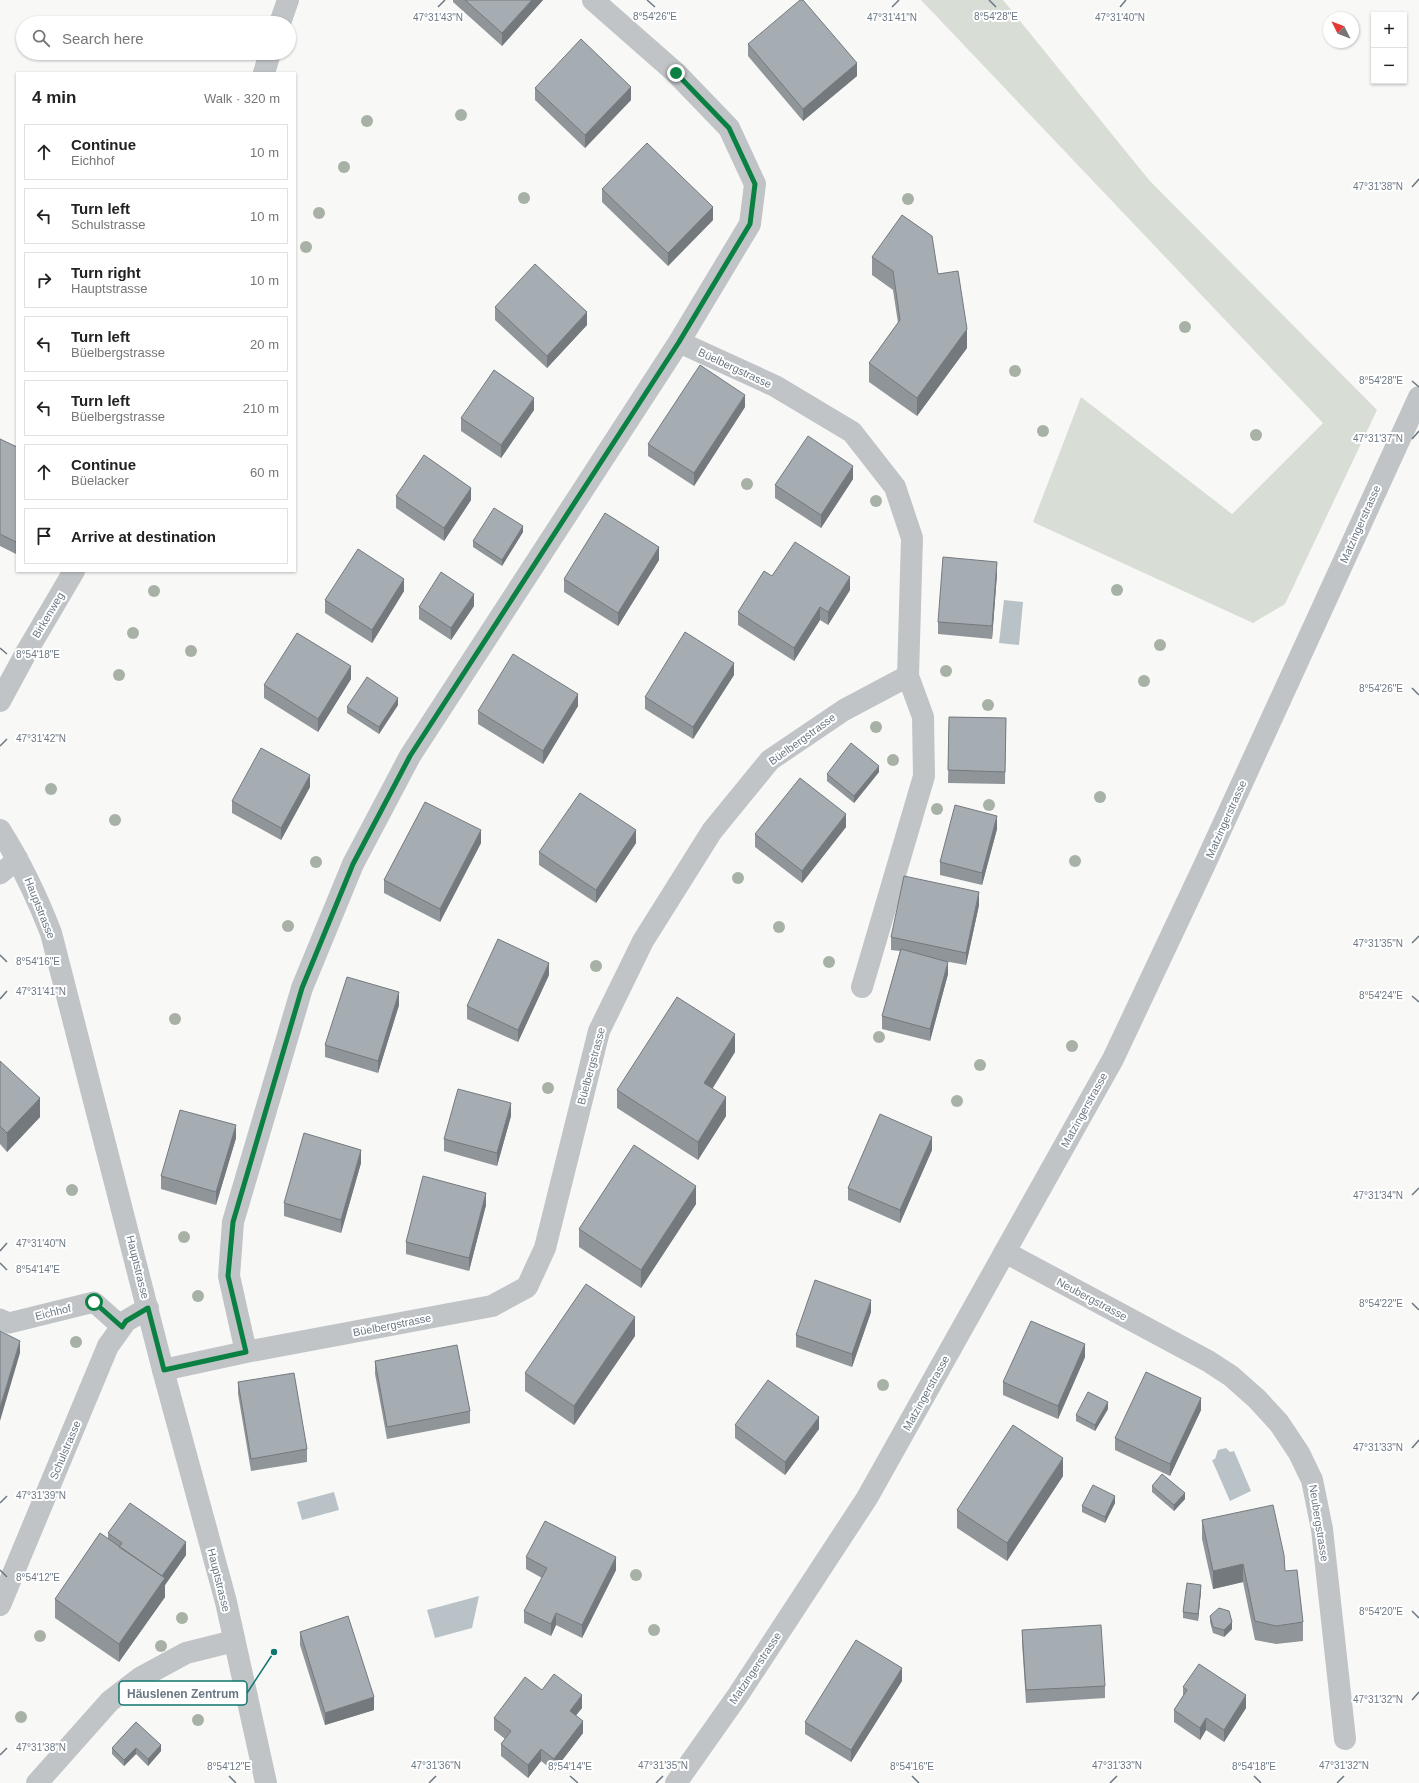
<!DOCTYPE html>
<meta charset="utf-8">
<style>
:root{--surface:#fff;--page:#f6f6f6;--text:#222;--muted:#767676;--line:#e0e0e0}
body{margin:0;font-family:Arial,sans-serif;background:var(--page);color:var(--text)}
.controls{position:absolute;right:12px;top:12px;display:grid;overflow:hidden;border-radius:0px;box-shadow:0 1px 3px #0004}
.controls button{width:36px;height:36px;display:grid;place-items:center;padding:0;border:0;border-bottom:1px solid var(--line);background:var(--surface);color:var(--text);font:20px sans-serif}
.compass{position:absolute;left:1323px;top:12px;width:36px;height:36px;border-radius:50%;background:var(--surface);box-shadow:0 1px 3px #0004;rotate:312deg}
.stop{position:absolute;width:12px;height:12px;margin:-9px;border:3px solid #0b8043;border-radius:50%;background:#fff}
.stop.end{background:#0b8043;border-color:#fff;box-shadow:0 1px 4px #0008}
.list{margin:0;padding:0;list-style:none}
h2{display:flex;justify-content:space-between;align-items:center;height:52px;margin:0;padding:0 16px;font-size:17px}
h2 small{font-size:13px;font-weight:400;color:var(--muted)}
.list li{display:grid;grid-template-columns:26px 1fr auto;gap:12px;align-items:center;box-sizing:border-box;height:56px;margin:0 8px 8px;padding:0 8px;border:1px solid var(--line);border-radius:0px}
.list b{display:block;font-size:15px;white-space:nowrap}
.list p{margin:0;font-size:13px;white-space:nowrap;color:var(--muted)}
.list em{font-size:13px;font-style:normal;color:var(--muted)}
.icon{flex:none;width:22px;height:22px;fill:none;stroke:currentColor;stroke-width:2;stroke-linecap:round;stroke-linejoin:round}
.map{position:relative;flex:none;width:1419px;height:1783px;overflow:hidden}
.search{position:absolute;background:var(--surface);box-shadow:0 1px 3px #0004;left:16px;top:16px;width:280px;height:44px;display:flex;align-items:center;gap:10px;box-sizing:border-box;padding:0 14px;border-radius:22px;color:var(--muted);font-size:15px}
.panel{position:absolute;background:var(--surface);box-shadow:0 1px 3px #0004;left:16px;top:72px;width:280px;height:500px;border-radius:0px}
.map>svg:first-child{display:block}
.green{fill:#d8ddd6}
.water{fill:#b9c2c7}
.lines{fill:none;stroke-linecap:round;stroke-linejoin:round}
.service{stroke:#c0c4c7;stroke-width:21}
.minor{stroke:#c0c4c7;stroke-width:22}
.tertiary{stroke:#c0c4c7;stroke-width:22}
.tree{fill:#a8b1a6}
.wall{fill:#8f9599}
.shaded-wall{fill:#74797d}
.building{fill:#a6adb2;stroke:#74797d}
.route{stroke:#0b8043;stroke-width:5}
.ticks{fill:none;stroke:#6b7884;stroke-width:1.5}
.labels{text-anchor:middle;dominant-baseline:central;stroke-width:4;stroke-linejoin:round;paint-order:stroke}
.street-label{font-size:11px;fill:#6b7884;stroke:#fff}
.ticks-label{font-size:10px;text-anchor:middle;fill:#6b7884;stroke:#fff;stroke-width:4;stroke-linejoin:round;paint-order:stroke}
.leader{fill:none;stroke:#0f766e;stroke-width:1.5}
.callout-dot{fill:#0f766e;stroke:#fff;stroke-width:1.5}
.callout{fill:#fff;stroke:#0f766e;stroke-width:1.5}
.callout-label{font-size:12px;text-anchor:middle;font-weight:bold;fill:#6b7884}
</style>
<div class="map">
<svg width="1419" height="1783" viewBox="0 0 1419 1783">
<rect width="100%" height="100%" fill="#f8f8f6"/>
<path class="green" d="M921 0H1003L1149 180 1377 410 1285 604 1253 623 1033 522 1081 397 1232 514 1323 423Z"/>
<path class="water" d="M1004 600 1023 602 1019 645 999 643Z
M1226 1448 1230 1452 1234 1451 1251 1491 1230 1501 1212 1460 1215 1459 1218 1450Z
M334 1492 339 1510 302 1520 297 1502Z
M479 1596 472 1628 435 1638 427 1610Z"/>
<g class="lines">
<path class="service" d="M0 874 18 859
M0 1319 9 1323 94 1302 122 1327"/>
<path class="minor" d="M593 0 676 73 729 128 755 184 750 224 679 342
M280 23 288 0
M264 73 270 53
M0 701 27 651 74 571
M862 987 924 776 923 717 908 676
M1005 1252 1208 1361 1231 1376 1257 1399 1279 1423 1299 1453 1312 1480 1322 1529 1345 1739
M163 1370 246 1352 492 1306 527 1287 545 1248 599 1031 643 941 712 831 770 760 844 710 908 676 912 538 895 487 852 432 775 386 679 342 410 756 353 864 302 988 233 1222 229 1276 246 1352
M0 1605 108 1346 126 1321 148 1308
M37 1783 110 1701 140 1678 186 1653 234 1641"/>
<path class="tertiary" d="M0 830C21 863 37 897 51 933L163 1370 226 1602 266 1783
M676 1783 738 1695 867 1498 1113 1059 1204 866 1419 397"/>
</g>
<g class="tree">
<circle cx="461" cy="115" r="6"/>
<circle cx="367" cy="121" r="6"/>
<circle cx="344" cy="167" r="6"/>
<circle cx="524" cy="198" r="6"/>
<circle cx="908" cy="199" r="6"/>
<circle cx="319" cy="213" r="6"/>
<circle cx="306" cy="247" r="6"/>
<circle cx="1185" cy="327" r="6"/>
<circle cx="1015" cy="371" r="6"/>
<circle cx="1043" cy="431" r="6"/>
<circle cx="1256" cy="435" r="6"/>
<circle cx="747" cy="484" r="6"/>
<circle cx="876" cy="501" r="6"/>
<circle cx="1117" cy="590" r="6"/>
<circle cx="154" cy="591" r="6"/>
<circle cx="133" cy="633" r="6"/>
<circle cx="1160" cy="645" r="6"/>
<circle cx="191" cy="651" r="6"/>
<circle cx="946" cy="671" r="6"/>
<circle cx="119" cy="675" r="6"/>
<circle cx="1144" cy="681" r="6"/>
<circle cx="988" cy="705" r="6"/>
<circle cx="876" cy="727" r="6"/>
<circle cx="893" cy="760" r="6"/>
<circle cx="51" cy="789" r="6"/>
<circle cx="1100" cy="797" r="6"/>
<circle cx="989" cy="805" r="6"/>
<circle cx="937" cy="809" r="6"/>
<circle cx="115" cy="820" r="6"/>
<circle cx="1075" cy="861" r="6"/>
<circle cx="316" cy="862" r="6"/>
<circle cx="738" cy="878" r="6"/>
<circle cx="288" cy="926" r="6"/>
<circle cx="779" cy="927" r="6"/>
<circle cx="829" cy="962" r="6"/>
<circle cx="596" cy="966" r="6"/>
<circle cx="175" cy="1019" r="6"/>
<circle cx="879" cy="1037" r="6"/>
<circle cx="1072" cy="1046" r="6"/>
<circle cx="980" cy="1065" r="6"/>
<circle cx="548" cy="1088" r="6"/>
<circle cx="957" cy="1101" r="6"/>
<circle cx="72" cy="1190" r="6"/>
<circle cx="184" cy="1237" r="6"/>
<circle cx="198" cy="1296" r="6"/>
<circle cx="76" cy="1342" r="6"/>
<circle cx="883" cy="1385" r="6"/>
<circle cx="636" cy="1575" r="6"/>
<circle cx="182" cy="1618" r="6"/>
<circle cx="654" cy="1630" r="6"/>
<circle cx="40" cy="1636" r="6"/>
<circle cx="161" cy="1646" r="6"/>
<circle cx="21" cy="1717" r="6"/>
<circle cx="198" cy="1720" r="6"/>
</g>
<path class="wall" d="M453 0H543L502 46 453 2Z
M748 44 857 76 803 121 748 56Z
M535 88 631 100 585 148 535 100Z
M602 189 713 220 668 266 602 202Z
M872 257 938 274 967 348 917 416 869 382V363L898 323 893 290 872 275Z
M495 307 587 325 547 368 495 320Z
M745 407 694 486 648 456V444Z
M534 410 501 458 461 431V418Z
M0 440 17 447V553L16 554 0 546Z
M853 479 821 528 775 498V485Z
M396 496 471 500 444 541 396 508Z
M523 532 502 566 473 547V541Z
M659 560 618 626 564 592V579Z
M997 574 992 639 938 634V622Z
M850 590 828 625 820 620 794 661 738 625V612Z
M404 591 372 643 325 613V600Z
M474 606 451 640 419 619V607Z
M734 675 693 739 645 709V697Z
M351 679 318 732 264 698V685Z
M398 705 379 734 347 713V707Z
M578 706 543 764 478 724V711Z
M949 717 1006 718 1005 784 948 783Z
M879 772 854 803 827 781V774Z
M310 787 281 840 232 813V801Z
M846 827 802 883 755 847V834Z
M997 829 982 885 940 875V862Z
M481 843 440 922 384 893V880Z
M636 843 596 903 539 865V852Z
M979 905 966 965 944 961 948 974 930 1041 882 1029V1016L900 951 891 950V937Z
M549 975 518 1042 467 1019V1006Z
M399 1005 378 1073 325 1057V1045Z
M735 1052 713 1088 726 1116 698 1160 617 1108V1090Z
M0 1061 40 1117 7 1152 0 1144Z
M511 1116 497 1166 444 1151V1139Z
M236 1138 216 1205 161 1189V1176Z
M932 1150 900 1223 848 1200V1188Z
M361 1163 341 1233 284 1216V1203Z
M696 1204 641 1288 579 1247V1229Z
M486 1205 469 1271 406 1254V1242Z
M871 1312 852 1367 796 1347V1335Z
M635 1336 574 1425 525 1391V1373Z
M1085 1357 1058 1419 1003 1395V1382Z
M375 1361 470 1411V1423L387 1439 375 1374Z
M238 1382 307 1449V1462L251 1471 238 1394Z
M1108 1409 1095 1431 1076 1421V1415Z
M1201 1410 1170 1476 1115 1450V1438Z
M735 1425 819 1429 785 1475 735 1438Z
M1063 1476 1007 1561 957 1528V1510Z
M1152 1486 1185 1499 1174 1511 1152 1492Z
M1115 1503 1105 1523 1082 1512V1506Z
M1202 1520 1285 1571 1303 1622V1641L1276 1644 1255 1640 1243 1582 1213 1589 1202 1539Z
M108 1533 186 1555 165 1585V1597L119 1662 55 1618V1599L108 1539Z
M526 1557 616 1570 582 1638 556 1625 551 1636 524 1623V1611L542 1578 526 1569Z
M1201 1591 1198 1621 1183 1618V1612Z
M1210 1616 1232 1629 1224 1637 1213 1633 1210 1622Z
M1022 1630 1105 1686V1698L1026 1703 1022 1642Z
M300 1632 374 1710 325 1725 300 1645Z
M902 1681 851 1762 805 1734V1722Z
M1183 1687 1246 1708 1224 1742 1206 1730 1200 1740 1174 1722V1710L1183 1696Z
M542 1690 582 1708 576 1715 583 1733 554 1771 541 1761 528 1778 501 1756V1744L505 1739 494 1730V1718Z
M136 1722 161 1751 148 1766 136 1754 124 1766 112 1754V1748Z"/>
<path class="shaded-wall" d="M532 0H543L502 46V33Z
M857 63V76L803 121V109Z
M631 87V100L585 148V135Z
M713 207V220L668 266V253Z
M587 312V325L547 368V356Z
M967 329V348L917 416V398Z
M745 395V407L694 486V473Z
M534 398V410L501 458V445Z
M853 466V479L821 528V515Z
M471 488V500L444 541V528Z
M523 526V532L502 566V560Z
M17 540V553L16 554V542Z
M659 547V560L618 626V613Z
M997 562V574L992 639V626Z
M850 577V590L828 625V612Z
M404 579V591L372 643V630Z
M474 594V606L451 640V628Z
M820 607V620L794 661V648Z
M734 663V675L693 739V727Z
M351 666V679L318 732V719Z
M578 694V706L543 764V751Z
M398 698V705L379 734V727Z
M879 766V772L854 803V796Z
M310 775V787L281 840V828Z
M846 814V827L802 883V871Z
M997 816V829L982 885V873Z
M481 830V843L440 922V909Z
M636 830V843L596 903V890Z
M979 892V905L966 965V953Z
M948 962V974L930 1041V1029Z
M549 963V975L518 1042V1030Z
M399 992V1005L378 1073V1061Z
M735 1034V1052L704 1101V1083Z
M726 1097V1116L698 1160V1142Z
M40 1098V1117L7 1152V1133Z
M511 1103V1116L497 1166V1153Z
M236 1125V1138L216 1205V1192Z
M932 1137V1150L900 1223V1210Z
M361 1150V1163L341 1233V1220Z
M696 1186V1204L641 1288V1270Z
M486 1193V1205L469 1271V1258Z
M871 1300V1312L852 1367V1354Z
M635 1317V1336L574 1425V1406Z
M20 1341V1353L0 1421V1408Z
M1085 1344V1357L1058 1419V1406Z
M1201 1398V1410L1170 1476V1464Z
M1108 1402V1409L1095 1431V1425Z
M819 1417V1429L785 1475V1462Z
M1063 1458V1476L1007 1561V1543Z
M1185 1493V1499L1174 1511V1505Z
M1115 1496V1503L1105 1523V1517Z
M186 1542V1555L165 1585V1597L119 1662V1644L159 1580Z
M616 1557V1570L582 1638V1625Z
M1243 1564V1582L1213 1589V1571Z
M1201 1585V1591L1198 1621V1614Z
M556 1613V1625L551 1636V1624Z
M1232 1622V1629L1224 1637V1630Z
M902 1668V1681L851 1762V1750Z
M582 1695V1708L570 1723V1711Z
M1246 1695V1708L1224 1742V1730Z
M374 1697V1710L325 1725V1713Z
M1206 1718V1730L1200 1740V1728Z
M583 1721V1733L554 1771V1759Z
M161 1745V1751L148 1766V1759Z
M136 1748V1754L124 1766V1760Z
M541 1749V1761L528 1778V1765Z"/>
<path class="building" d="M465 0H532L502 33Z
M800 0H803L857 63 803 109 748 44Z
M581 39 631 87 585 135 535 88Z
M647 143 713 207 668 253 602 189Z
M902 215 932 236 938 274 958 271 967 329 917 398 869 363 900 320 893 271 872 257Z
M535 264 587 312 547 356 495 307Z
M700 365 745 395 694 473 648 444Z
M494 370 534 398 501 445 461 418Z
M808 436 853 466 821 515 775 485Z
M0 439 17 447V540L16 542 0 534Z
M424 455 471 488 444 528 396 496Z
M494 508 523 526 502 560 473 541Z
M605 513 659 547 618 613 564 579Z
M795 542 850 577 828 612 820 607 794 648 738 612 764 571 772 576Z
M358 549 404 579 372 630 325 600Z
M943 557 997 562 992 626 938 622Z
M441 572 474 594 451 628 419 607Z
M685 632 734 663 693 727 645 697Z
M297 633 351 666 318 719 264 685Z
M513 654 578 694 543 751 478 711Z
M367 677 398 698 379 727 347 707Z
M949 717 1006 718 1005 772 948 770Z
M851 743 879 766 854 796 827 774Z
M261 748 310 775 281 828 232 801Z
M800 778 846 814 802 871 755 834Z
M580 793 636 830 596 890 539 852Z
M425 802 481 830 440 909 384 880Z
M955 805 997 816 982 873 940 862Z
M904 876 979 892 966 953 891 937Z
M498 939 549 963 518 1030 467 1006Z
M901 949 948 962 930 1029 882 1016Z
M347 977 399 992 378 1061 325 1045Z
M677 997 735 1034 704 1083 726 1097 698 1142 617 1090Z
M0 1061 40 1098 7 1133 0 1126Z
M458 1089 511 1103 497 1153 444 1139Z
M180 1110 236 1125 216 1192 161 1176Z
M880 1114 932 1137 900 1210 848 1188Z
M304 1133 361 1150 341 1220 284 1203Z
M634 1145 696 1186 641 1270 579 1229Z
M423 1176 486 1193 469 1258 406 1242Z
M815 1280 871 1300 852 1354 796 1335Z
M586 1284 635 1317 574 1406 525 1373Z
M1031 1321 1085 1344 1058 1406 1003 1382Z
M0 1331 20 1341 0 1408Z
M457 1345 470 1411 387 1427 375 1361Z
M1146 1372 1201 1398 1170 1464 1115 1438Z
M294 1373 307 1449 251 1459 238 1382Z
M768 1380 819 1417 785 1462 735 1425Z
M1088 1392 1108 1402 1095 1425 1076 1415Z
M1013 1425 1063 1458 1007 1543 957 1510Z
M1162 1474 1185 1493 1174 1505 1152 1486Z
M1093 1485 1115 1496 1105 1517 1082 1506Z
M130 1503 186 1542 162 1576 119 1547 122 1543 108 1533Z
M1273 1505 1284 1555 1285 1571 1297 1570 1303 1622 1276 1626 1255 1621 1243 1564 1213 1571 1202 1520Z
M545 1521 616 1557 582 1625 556 1613 551 1624 524 1611 547 1568 526 1557Z
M100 1533 165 1578 119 1644 55 1599Z
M1187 1583 1201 1585 1198 1614 1183 1612Z
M1219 1608 1229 1611 1232 1622 1224 1630 1213 1627 1210 1616Z
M348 1616 374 1697 325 1713 300 1632Z
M1101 1625 1105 1686 1026 1690 1022 1630Z
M856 1640 902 1668 851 1750 805 1722Z
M1199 1664 1246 1695 1224 1730 1206 1718 1200 1728 1174 1710 1187 1690 1183 1687Z
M554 1674 582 1695 570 1711 583 1721 554 1759 541 1749 528 1765 501 1744 511 1731 494 1718 525 1677 542 1690Z
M136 1722 161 1745 148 1759 136 1748 124 1760 112 1748Z"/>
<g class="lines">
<path class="route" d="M94 1302 122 1327 126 1321 148 1308 164 1370 246 1352 228 1276 233 1222 302 988 353 864 410 756 679 342 750 224 755 184 729 128 676 73"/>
</g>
<path class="ticks" d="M647 0 655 7M989 0 996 7M438 7 445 0M892 7 899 0M1120 7 1126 0M1412 187 1419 179M1412 381 1419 387M1412 439 1419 431M0 648 7 654M1412 688 1419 695M0 746 7 739M1412 943 1419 936M0 955 7 962M1412 996 1419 1002M0 999 7 991M1412 1195 1419 1188M0 1251 7 1243M0 1263 7 1270M1412 1303 1419 1310M1412 1448 1419 1440M0 1503 7 1496M0 1570 7 1577M1412 1611 1419 1618M1412 1700 1419 1692M0 1755 7 1748M229 1776 236 1783M570 1776 578 1783M912 1776 919 1783M1254 1776 1261 1783M429 1783 436 1776M656 1783 663 1776M1110 1783 1117 1776M1337 1783 1344 1776"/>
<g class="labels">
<g class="street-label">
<text transform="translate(735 368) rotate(25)">Büelbergstrasse</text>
<text transform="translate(1360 524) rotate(-66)">Matzingerstrasse</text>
<text transform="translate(48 615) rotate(-59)">Birkenweg</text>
<text transform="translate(802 739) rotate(-36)">Büelbergstrasse</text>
<text transform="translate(1226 819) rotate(-66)">Matzingerstrasse</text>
<text transform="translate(40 908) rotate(68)">Hauptstrasse</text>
<text transform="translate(591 1066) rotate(-75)">Büelbergstrasse</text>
<text transform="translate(1084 1110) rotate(-61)">Matzingerstrasse</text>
<text transform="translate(138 1267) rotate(76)">Hauptstrasse</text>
<text transform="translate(1092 1299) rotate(28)">Neubergstrasse</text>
<text transform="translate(53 1312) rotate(-14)">Eichhof</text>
<text transform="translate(392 1325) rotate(-11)">Büelbergstrasse</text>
<text transform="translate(926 1393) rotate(-61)">Matzingerstrasse</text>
<text transform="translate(65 1450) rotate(-67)">Schulstrasse</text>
<text transform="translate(1319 1523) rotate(81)">Neubergstrasse</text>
<text transform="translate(219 1580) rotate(76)">Hauptstrasse</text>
<text transform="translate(755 1668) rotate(-56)">Matzingerstrasse</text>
</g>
</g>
<g class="ticks-label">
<text x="655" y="20">8°54'26"E</text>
<text x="996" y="20">8°54'28"E</text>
<text x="438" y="21">47°31'43"N</text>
<text x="892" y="21">47°31'41"N</text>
<text x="1120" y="21">47°31'40"N</text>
<text x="1378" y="190">47°31'38"N</text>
<text x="1381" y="384">8°54'28"E</text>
<text x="1378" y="442">47°31'37"N</text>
<text x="38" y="658">8°54'18"E</text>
<text x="1381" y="692">8°54'26"E</text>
<text x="41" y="742">47°31'42"N</text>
<text x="1378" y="947">47°31'35"N</text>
<text x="38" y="965">8°54'16"E</text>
<text x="41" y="995">47°31'41"N</text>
<text x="1381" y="999">8°54'24"E</text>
<text x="1378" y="1199">47°31'34"N</text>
<text x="41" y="1247">47°31'40"N</text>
<text x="38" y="1273">8°54'14"E</text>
<text x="1381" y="1307">8°54'22"E</text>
<text x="1378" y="1451">47°31'33"N</text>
<text x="41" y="1499">47°31'39"N</text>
<text x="38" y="1581">8°54'12"E</text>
<text x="1381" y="1615">8°54'20"E</text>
<text x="1378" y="1703">47°31'32"N</text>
<text x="41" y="1751">47°31'38"N</text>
<text x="436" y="1769">47°31'36"N</text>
<text x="663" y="1769">47°31'35"N</text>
<text x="1117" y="1769">47°31'33"N</text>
<text x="1344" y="1769">47°31'32"N</text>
<text x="229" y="1770">8°54'12"E</text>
<text x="570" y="1770">8°54'14"E</text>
<text x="912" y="1770">8°54'16"E</text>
<text x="1254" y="1770">8°54'18"E</text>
</g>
<path class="leader" d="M274 1652L247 1693"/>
<circle class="callout-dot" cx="274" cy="1652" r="4"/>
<rect class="callout" x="119" y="1681" width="128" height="24" rx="4"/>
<g class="callout-label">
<text x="183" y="1698">Häuslenen Zentrum</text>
</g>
</svg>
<div class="controls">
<button>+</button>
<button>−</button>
</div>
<svg class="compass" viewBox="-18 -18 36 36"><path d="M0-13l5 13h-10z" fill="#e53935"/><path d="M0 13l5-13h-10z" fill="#767676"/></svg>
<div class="stop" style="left:94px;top:1302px"></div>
<div class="stop end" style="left:676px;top:73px"></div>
<div class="search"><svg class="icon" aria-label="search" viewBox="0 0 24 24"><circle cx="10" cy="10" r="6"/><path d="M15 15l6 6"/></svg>Search here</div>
<section class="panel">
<h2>4 min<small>Walk · 320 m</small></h2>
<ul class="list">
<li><svg class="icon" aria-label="ahead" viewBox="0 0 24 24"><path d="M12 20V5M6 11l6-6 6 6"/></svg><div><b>Continue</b><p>Eichhof</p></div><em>10 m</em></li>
<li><svg class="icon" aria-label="left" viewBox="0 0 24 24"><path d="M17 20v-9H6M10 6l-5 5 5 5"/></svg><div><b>Turn left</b><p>Schulstrasse</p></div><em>10 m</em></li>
<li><svg class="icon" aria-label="right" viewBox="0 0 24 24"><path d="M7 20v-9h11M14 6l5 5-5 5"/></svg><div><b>Turn right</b><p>Hauptstrasse</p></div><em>10 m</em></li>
<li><svg class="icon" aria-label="left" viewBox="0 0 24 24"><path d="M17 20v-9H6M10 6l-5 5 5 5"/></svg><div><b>Turn left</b><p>Büelbergstrasse</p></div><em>20 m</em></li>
<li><svg class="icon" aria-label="left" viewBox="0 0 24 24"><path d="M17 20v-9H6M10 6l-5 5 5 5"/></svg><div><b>Turn left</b><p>Büelbergstrasse</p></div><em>210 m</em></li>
<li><svg class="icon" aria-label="ahead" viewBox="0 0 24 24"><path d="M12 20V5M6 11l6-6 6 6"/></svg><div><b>Continue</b><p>Büelacker</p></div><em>60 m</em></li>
<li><svg class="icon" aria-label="arrive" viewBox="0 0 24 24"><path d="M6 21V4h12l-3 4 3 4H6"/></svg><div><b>Arrive at destination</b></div></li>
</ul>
</section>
</div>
